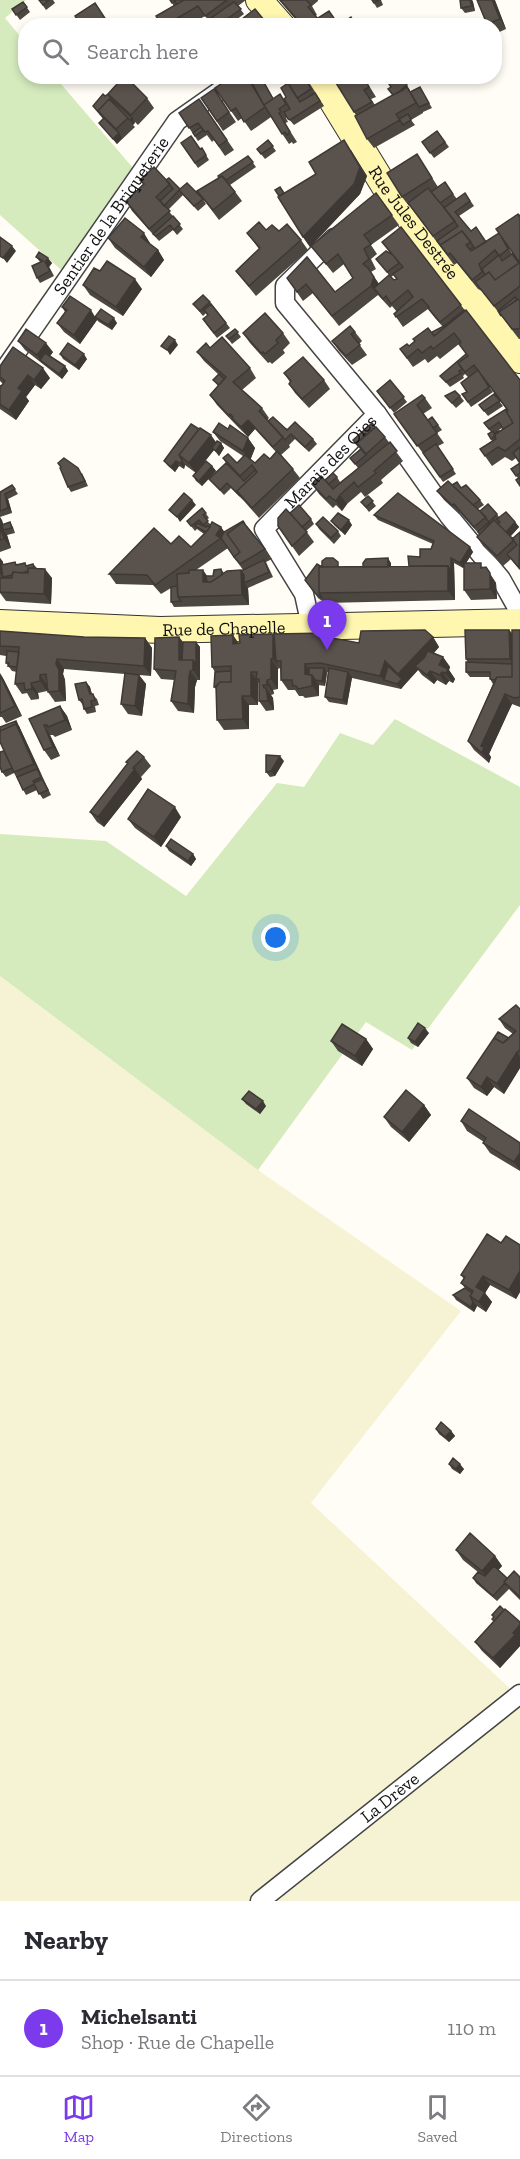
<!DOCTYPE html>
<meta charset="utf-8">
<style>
:root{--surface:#fff;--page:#f7f7f7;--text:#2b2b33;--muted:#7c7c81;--line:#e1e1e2;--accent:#7c3aed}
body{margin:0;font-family:"Zilla Slab",serif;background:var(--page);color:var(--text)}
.you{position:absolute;left:276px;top:938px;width:21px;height:21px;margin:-15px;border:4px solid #fff;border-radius:50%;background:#1a73e8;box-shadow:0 0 0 9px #1a73e833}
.badge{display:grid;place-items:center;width:39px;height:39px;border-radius:50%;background:var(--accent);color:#fff;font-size:20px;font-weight:700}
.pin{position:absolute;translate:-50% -50px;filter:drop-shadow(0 2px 3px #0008)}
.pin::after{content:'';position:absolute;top:32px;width:21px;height:18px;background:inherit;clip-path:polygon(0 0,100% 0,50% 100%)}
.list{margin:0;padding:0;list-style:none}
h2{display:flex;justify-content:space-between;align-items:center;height:78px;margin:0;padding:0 24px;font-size:26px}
h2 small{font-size:20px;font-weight:400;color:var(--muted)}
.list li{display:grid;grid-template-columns:39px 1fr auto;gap:18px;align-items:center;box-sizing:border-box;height:96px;padding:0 24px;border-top:2px solid var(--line)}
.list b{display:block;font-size:22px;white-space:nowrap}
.list p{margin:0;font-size:20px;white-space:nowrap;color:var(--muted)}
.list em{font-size:20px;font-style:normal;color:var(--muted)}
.icon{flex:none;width:33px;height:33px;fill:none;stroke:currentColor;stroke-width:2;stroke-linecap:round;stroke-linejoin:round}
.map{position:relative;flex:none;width:520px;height:1901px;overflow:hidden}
.search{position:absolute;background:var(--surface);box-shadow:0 3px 9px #0003;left:18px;right:18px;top:18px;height:66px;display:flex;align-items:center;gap:15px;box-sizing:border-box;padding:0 21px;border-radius:24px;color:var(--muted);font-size:22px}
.sheet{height:174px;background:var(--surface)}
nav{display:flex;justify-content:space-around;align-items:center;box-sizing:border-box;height:84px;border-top:2px solid var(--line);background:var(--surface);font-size:16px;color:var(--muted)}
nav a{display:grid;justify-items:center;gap:3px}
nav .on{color:var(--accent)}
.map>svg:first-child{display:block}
.farmland{fill:#f6f3d4}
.green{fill:#d5ebbd}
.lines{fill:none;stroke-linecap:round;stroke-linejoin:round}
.street-casing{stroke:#444;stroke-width:21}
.secondary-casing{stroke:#333;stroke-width:28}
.street{stroke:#fff;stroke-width:18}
.secondary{stroke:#fff6b0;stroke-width:26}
.wall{fill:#4d4742;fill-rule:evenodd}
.shaded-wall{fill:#3f3936}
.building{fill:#5a524d;stroke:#3f3936;stroke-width:1.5}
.labels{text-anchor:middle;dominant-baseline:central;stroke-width:6;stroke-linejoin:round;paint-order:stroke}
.street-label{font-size:18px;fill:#111;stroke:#fff}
</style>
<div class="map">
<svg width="520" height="1901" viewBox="0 0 520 1901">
<rect width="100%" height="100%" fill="#fffdf5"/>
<path class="farmland" d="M0 976 258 1170 461 1311 311 1503 518 1696 520 1694V1901H0Z"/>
<path class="green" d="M0 0H26L5 18 25 42 26 76 55 77 139 175 69 277 0 215Z
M395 719 520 787V905L412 1050 366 1022 258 1170 0 976V834L106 841 186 896 277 783 304 787 340 733 373 745Z"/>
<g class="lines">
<defs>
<g id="street">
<path d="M334 238 285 286V303L377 414"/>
<path id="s1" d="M0 376 177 121 241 76"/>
<path id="s2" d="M311 626 304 594 264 529 377 414 449 516 501 579 520 613"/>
<path id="s3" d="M260 1901 520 1694"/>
</g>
<g id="secondary">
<path d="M259 0 282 26"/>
<path id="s4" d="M317 76 385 187 520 360"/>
<path id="s5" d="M0 623 160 630 520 622"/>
</g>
</defs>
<use href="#street" class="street-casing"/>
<use href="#secondary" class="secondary-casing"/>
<use href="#street" class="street"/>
<use href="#secondary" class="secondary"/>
</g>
<path class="wall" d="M39 0H53L55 3 46 10Z
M170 0H246L238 6 244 14 228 26H206L208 20 205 16 188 26H155L174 6Z
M279 0H318V1L312 6 317 15 315 16 322 26H301Z
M372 0H381L383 5 377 8Z
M460 0H472L473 2 475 11 465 13 461 8Z
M477 0H495L506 29 495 34V26H488L487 24Z
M23 2 30 12 20 20 12 9Z
M329 11 338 25 357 26H323Z
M233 76H274L264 82 274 99H284L286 97 288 83 284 76H305L324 106 294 125 287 117 286 118 288 122 285 123 297 142 293 144 292 142 289 144 271 117 251 131 242 118 238 121 215 88Z
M363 76 376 97 371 99 375 105 393 95 391 87 396 81 401 77 410 90V92L420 87 432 108 423 112V113L411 120 415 125 374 148 367 139 356 115 336 83Z
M214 89 236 122 223 131 201 98Z
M105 96 147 98 154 108 138 125 135 122 133 125 135 127 117 144 99 123 103 119 93 106Z
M199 99 234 150 225 156 214 140 212 142 207 135 198 141 179 113Z
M437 131 449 147 434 158 422 142Z
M268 140 276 151 265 159 257 149Z
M181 143 200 149 202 148 209 160 198 168Z
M351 150 367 176 360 194 312 245 376 193 399 225 371 245 377 254 371 259 376 269 371 272 379 284 389 275 376 259 390 253 382 242 401 227 465 311 520 380V486L518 478 511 469 519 463 516 458 512 461 505 457 492 466 480 449 492 441 488 434 491 432 484 423 506 409 481 375 493 392 471 407 462 394 467 392 468 377 465 374 463 376 464 378 450 387 440 376 466 354 459 344 440 359 437 356 428 363 425 359 413 367 400 349 409 346 443 327 435 318 428 309 403 327 394 314 397 312 392 306 390 308 378 295 339 326 313 293 303 301 287 278 335 292 353 278 344 264 333 273 311 246 310 247 303 237 284 193 316 174ZM394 275 396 279 394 280 391 277ZM502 428 503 429 494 433Z
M417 154 438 187 453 194 457 199 465 193 474 206 459 216 471 231 486 241 506 243 514 257 520 264V339H519L482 291 478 289 457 263 454 265 410 206H409L402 197Z
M248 156 256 167 230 185 242 201 219 220 197 191 219 178Z
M140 180H166L180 189 203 199 206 204 198 211 183 195 168 210 183 229 177 235 173 230 159 241 132 211 126 201 143 184Z
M266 230 301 240 308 250 256 296 243 280 236 271 259 249 247 233Z
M108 238 150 243V244L158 250 164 260 151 277 115 248Z
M36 257 52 263 49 267 54 276 40 283 37 278 41 263Z
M100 271 142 289 123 316 90 295 83 285Z
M210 302 230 328 217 338 206 324 208 315 206 313 203 316 193 304Z
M62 307 96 317 117 323 112 330 99 322 97 320 80 344 64 332 57 323 65 312Z
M235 329 241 337 232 344 226 336Z
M355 332 362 341 359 344 367 355 352 365 339 351 332 341Z
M243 333H283L290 343 283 350 285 353 272 364 270 362 268 363 250 343Z
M18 341 53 352 50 356 65 366 68 371 62 379 25 350Z
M210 348 250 368 256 378 242 390 262 408 269 418 267 420 268 421 313 439 317 444 309 452 295 439 289 445 290 447 281 455 293 469 300 478 259 518 244 501 231 488 224 495 209 479 226 463 223 458 237 463 243 456 220 441 213 432 228 429 248 438 255 448 250 460 255 463 270 459 276 452 255 429 248 437 236 425 217 405 210 395 218 386 213 380 218 374 204 361 197 352Z
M60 354 87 359 79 370 63 359Z
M0 366 50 378 41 389 35 385 26 397 29 401 16 420 0 409V388L3 384 0 381Z
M284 373 324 380 330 389 309 408 295 393 289 384 290 382Z
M390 380 407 402 394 413 377 391Z
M494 394 503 406 488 416 479 405Z
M445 396H460L464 401 456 408Z
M425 398 432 408 423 414 428 420 432 417 442 430 437 433 444 443 438 446 456 474 443 482 425 456 394 414Z
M385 437 403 461 381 480 383 483 365 497 361 492 347 504 342 511 336 505 333 508 319 494 312 484 337 477 340 482 358 468 350 458 360 449 353 440Z
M216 442 221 443 224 448 219 456 214 450 203 463 212 466 216 471 202 486 196 481 193 476 196 473 185 465 184 469 179 466 175 472 168 466 164 461Z
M82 473 88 486 71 492 68 487Z
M12 485 18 494 8 499 12 513 0 517 3 524 10 522 13 527 15 533 7 535 11 548 0 552V492Z
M452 485 461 488 480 500 484 505 478 509 480 512 497 514 499 517 515 522 519 527 510 537 512 539 520 532V570L511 559 503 566 483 546 477 537 479 534 460 513 459 514 444 500 437 491Z
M368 496 376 506 369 512 361 502Z
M202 508 209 518 206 520 211 525 221 527 224 532 247 526 272 559 266 562 273 577 248 588 249 605 174 607 171 602V588L161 594 153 585 116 584 109 574 171 544 191 547 204 534 197 529 195 531 187 521ZM228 548 243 570 224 573 221 569 213 576H207L196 570Z
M290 513 311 519 314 524 306 531 314 542 299 556 278 526Z
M374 515 470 547 473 552 466 563 484 567 496 583 497 599 471 600 464 590V567L463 568 454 563 455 600 325 603 318 598 305 580 322 567H363L391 563V567L409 566 431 549 433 544 378 520Z
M331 521 352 525 345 535 335 526Z
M316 524 338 531 341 536 334 544 319 529Z
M0 558 3 562V565L15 562 17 565 27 566 33 564 37 568 52 578 51 604 6 601 0 593Z
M509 630 512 633 520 630V707L512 704 489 754 491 757 489 763 474 750 468 741 493 684 490 679V677H470L466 672 468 663 466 659Z
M0 631 84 637 145 638 152 648 151 676 139 675 146 684 142 716 128 714 121 704 125 674 64 669 63 674 65 680 66 701 55 702 48 692 47 685V691L38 693 39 699 31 700 27 693 22 694 15 684 17 672 12 671 6 663V656L0 655Z
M327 633 331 638 359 643 433 637 439 647 434 653 443 657 450 667 449 670 455 679 453 683 449 681 446 685 437 680 434 684 422 675 418 670 401 689 352 678 347 705 329 702 325 697 329 673 327 672 325 686 318 685 319 696 305 698 303 696H299L295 690H288L281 680 280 668 278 669V689L273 690 274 694 271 695 273 698 274 710 266 711 259 701V683L258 682V705H249V729L224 730 217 720 216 689 214 687 215 672 212 667 239 643 275 637Z
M179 637 183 642H196L200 647V680H197L195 687 194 713 178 711 171 701 174 680 161 679 154 669Z
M0 673 4 680 22 716 6 723 2 717H0Z
M86 682 90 687 92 694 97 699 99 705 95 706 96 712 87 714 84 709 83 705 79 700Z
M60 706 67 716 72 730 55 737 53 735H50L60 756 51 760 44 750 29 719Z
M19 726 51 795 43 799 37 790 26 795 14 773 6 777 2 772Z
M144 757 151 766 141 777 142 779 104 827 97 822 90 812Z
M284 761 275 776 270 777 266 772Z
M181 817 161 847 135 828 128 819Z
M166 846 193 854 196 859 191 866 169 851Z
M520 1009V1068L504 1094 494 1087 487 1096 474 1088 467 1078 513 1034 505 1028 499 1019Z
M429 1033 418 1047 411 1043 408 1038Z
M366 1039 373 1049 362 1066 338 1051 331 1041Z
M242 1099 266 1106 260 1114 246 1104Z
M424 1105 431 1115 409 1142 391 1127 384 1117Z
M461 1121 520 1143V1171L490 1153 483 1143 484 1142 467 1131Z
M501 1243 520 1245V1292L516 1299 490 1285 485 1293 492 1302 486 1312 477 1306 474 1312 456 1300 453 1295 465 1288 461 1283 464 1279 461 1275Z
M436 1429 451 1431 455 1436 449 1442 439 1434Z
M449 1464 464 1469 460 1474 452 1469Z
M456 1550 495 1556 502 1566 498 1570 507 1578 520 1577V1600L509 1589 497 1601 476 1583 473 1578 478 1572 463 1560Z
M492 1615 520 1622V1646L500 1668 482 1651 475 1642 494 1621 492 1619 494 1617Z"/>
<path class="shaded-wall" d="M470 0H472L473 2 475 11 472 6Z
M492 0 495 1 506 29 500 19Z
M132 118 135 123 133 125 130 120Z
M119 133 122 138 117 144 113 139Z
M344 140 367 176 360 194 310 247 303 237Z
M144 233 150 243 148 247 141 237Z
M12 246 16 251 7 263 3 258Z
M158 250 164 260 151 277 144 267Z
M48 258 52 263 49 267 54 276 45 262Z
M368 268 381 287 374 288 378 296 371 286Z
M135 279 142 289 123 316 116 307Z
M91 310 97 320 80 344 74 335Z
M114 318 117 323 112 330 108 325Z
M175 340 178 345 170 355 167 350Z
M46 343 53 352 45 363 40 360 37 355Z
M84 354 87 359 79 370 75 365Z
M65 366 68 371 62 379 59 374Z
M43 368 50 378 41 389 34 380Z
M28 375 35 385 26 397 29 401 16 420 9 410 18 388Z
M248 420 255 429 248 437 241 427Z
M211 435 218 445 212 448 214 450 196 473 189 463Z
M248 438 255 448 250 461 243 451Z
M221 443 224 448 219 456 216 451Z
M182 460 185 465 184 469 181 464Z
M176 461 179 466 175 472 171 467Z
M212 466 216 471 202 486 199 481Z
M5 494 8 499 12 513 8 508Z
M340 495 347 504 342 511 336 501Z
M192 500 196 505 180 522 177 517Z
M0 517 2 520 5 530H3L7 535 11 548 4 539 0 526Z
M349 520 352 525 345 535 341 530Z
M515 522 519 527 509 538 505 533Z
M221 527 228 537 221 538 211 535Z
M470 547 473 552 463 568 460 563Z
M0 558 3 562 5 576 3 577 0 573Z
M388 558 391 563V577L388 572Z
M451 558 454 563 455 600 448 591V566Z
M486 567 496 583 497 599 490 589Z
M45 569 52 578 51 604 44 594Z
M203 570 210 580V586L203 582Z
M241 570 248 580 244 583 248 588 249 605 242 595Z
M509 630 516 639 515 666 510 659Z
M273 634 280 644 276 661 280 668 273 659Z
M233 635 240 645 233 644Z
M179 637 186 647 182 665 179 660Z
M433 637 439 647 419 669 415 666 418 670 405 684 398 674Z
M145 638 152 648 151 676 144 666Z
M196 642 200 647V680L193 670V660Z
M443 657 450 667 449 670 455 679 453 683 439 665Z
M57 659 64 669 63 674 65 680 66 701 59 691 56 664Z
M271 659 278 669V689L271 679Z
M385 661 392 671 384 680 380 676Z
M305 664 312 673V676L319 685V696L305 674Z
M324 668 327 673 325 686 322 681Z
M190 671 197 680 195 687 194 713 188 704 189 677Z
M430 671 437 680 434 684 427 675Z
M251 672 258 682V705L251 696Z
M348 672 352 677 347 705 343 700Z
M442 672 449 681 446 685 440 675Z
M0 673 4 680 22 716 15 706Z
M40 675 47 685V691L40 681Z
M139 675 146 684 142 716 135 706Z
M402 679 405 684 401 689 397 684Z
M267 680 273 690 274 694 267 685Z
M86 682 90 687 93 699 90 694Z
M31 683 38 693 39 699 32 689Z
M263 685 267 690 266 688 273 698 274 710 268 701Z
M505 694 512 704 489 754 491 757 489 763 482 753 481 746Z
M242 696 249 705V729L243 719Z
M60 706 67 716 72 730 65 720Z
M16 721 19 726 41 774 34 764 16 724Z
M44 725 50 735 60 756 53 747Z
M280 756 284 761 275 776 271 771Z
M135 769 142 779 104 827 98 817Z
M175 807 181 817 161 847 154 837Z
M193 854 196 859 191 866 188 861Z
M425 1028 429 1033 418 1047 415 1042Z
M366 1039 373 1049 362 1066 355 1056Z
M517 1052 520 1057V1068L504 1094 497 1084Z
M487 1077 494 1087 487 1096 481 1087Z
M263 1101 266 1106 260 1114 256 1109Z
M424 1105 431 1115 409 1142 402 1132Z
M520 1153V1170L514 1162Z
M520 1271V1292L516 1299 509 1290Z
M483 1276 490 1285 485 1293 492 1302 486 1312 479 1302 476 1287Z
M473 1302 477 1306 474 1312 471 1307Z
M451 1431 455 1436 449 1442 445 1437Z
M460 1464 464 1469 460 1474 456 1469Z
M495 1556 502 1566 489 1581 482 1571Z
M520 1625V1646L500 1668 493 1658Z"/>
<path class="building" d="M39 0H49L43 5Z
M170 0H184L177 4 175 1 172 3Z
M184 0H227L205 16 198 6 164 26H162L156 16Z
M280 0H306L311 5 308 7 318 19 310 26H303Z
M372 0H379L374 3Z
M460 0H470L472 6 461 8Z
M477 0H492L500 19 487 24Z
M23 2 27 7 16 15 12 9Z
M234 2 241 9 217 26H206L204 23Z
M95 3 110 26H81L75 16Z
M255 9 269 26H233Z
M329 11 336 21 329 26H323L318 18Z
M351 17 356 26H337Z
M159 21 162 26H155L154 23Z
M121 76H125L147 98 131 115 108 94 117 84 115 82Z
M233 76H251L248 78 265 107 244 122 236 108 231 111 215 88Z
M284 76H304L311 89 297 98Z
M346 76H363L369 87 364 90 372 102 354 112 336 83Z
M393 76 396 81 401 77 407 85 402 89 403 90 393 95 388 89 391 87 387 81Z
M261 77 273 99 264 105 252 83Z
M288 83 300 102 315 93 320 101 290 120 288 119 284 112 290 109 284 99 286 97 281 88Z
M407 87 416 103 396 114 400 120 367 139 355 116Z
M420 87 429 103 419 107 410 92Z
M214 89 229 112 217 121 201 98Z
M103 94 105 96 108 94 111 99 132 118 130 120 109 99 98 111 101 115 93 106Z
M280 94 286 104 279 109 281 112 279 113 290 132 287 135 285 132 282 134 264 105Z
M109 99 128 118 116 129 98 111Z
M199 99 227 140 219 146 208 131 205 132 198 123 189 128 179 113Z
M408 114 411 120 403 125 399 119Z
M104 118 119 133 113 139 99 123Z
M201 127 203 130 195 136 193 133Z
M437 131 445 142 430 153 422 142Z
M191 136 200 149 202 148 206 155 195 163 181 143Z
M268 140 273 146 261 154 257 149Z
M344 140 360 167 354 184 303 237 278 197 316 174 309 162Z
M417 154 432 178 402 197 387 173Z
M248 156 253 162 226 180 222 176 219 178 218 176Z
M154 167 170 184 156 197 170 211 149 229 126 201 144 184 140 180Z
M222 176 235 192 213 210 197 191Z
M169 178 180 189 187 183 203 199 194 206 179 190 164 206 160 201 173 189 166 180Z
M445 182 453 194 440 203 431 192Z
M280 187 284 193 279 196 275 190Z
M428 188 455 221 433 236 408 203Z
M376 193 392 215 364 235 371 244 364 249 369 259 363 264 368 268 374 277 371 286 332 316 306 284 297 292 287 278 307 257 335 292 353 278 338 254 326 264 311 246Z
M465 193 470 201 455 212 471 231 476 227 486 242 471 251 470 249 474 247 462 231 440 245 444 250 437 241 458 226 444 208Z
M518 214 519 216 520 215V263L496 229Z
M173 216 180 224 174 230 170 225 156 236 153 234Z
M125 218 144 233 141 237 158 250 144 267 108 238Z
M259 222 266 230 272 225 279 231 287 224 301 240 249 286 236 271 260 248 247 233Z
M401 227 461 305 440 322 428 308 429 307 422 299 396 317 394 314 413 297 408 290 391 304 386 296 383 299 374 288 389 275 394 280 397 279 393 274 403 267 382 242Z
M462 231 471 242 466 245 471 251 499 233 508 249 499 256 495 250 479 264 482 272 472 280 450 253 448 255 440 245Z
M0 237 12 246 3 258 0 256Z
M386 251 393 255 399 263 387 272 376 259Z
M39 252 48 258 45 262 50 271 37 278 32 266 43 261 36 257Z
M512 254 519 263 495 280 489 272 485 275 482 269 499 255 502 261Z
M107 261 135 279 116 307 83 285 94 268 100 271Z
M519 263 520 264V286L494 306 475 282 489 272 495 280Z
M203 295 210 302 200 311 193 304Z
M70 296 91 310 74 335 57 323 67 310 62 307Z
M515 297 517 300 499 312 501 316 498 311Z
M518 299 520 301V328L518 329H512L499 312Z
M211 304 226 323 214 333 203 319 208 315 204 310Z
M101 309 114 318 108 325 95 317Z
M464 310 465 311 434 336 432 332 444 326Z
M466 310 520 380V439L505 451 498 447 485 456 480 449 496 439 494 435 513 423 506 411 508 410 474 365 465 372 458 363 468 356 459 344 461 342 454 333 433 349 431 346 422 353 418 349 407 358 400 349 407 344 409 346 415 341 413 339 428 328 434 336Z
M265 313 283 333 276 340 278 343 265 354 263 352 261 353 243 333Z
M350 326 355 332 351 334 360 345 346 356 332 341Z
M26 329 46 343 37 355 18 341Z
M235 329 238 332 229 339 226 336Z
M169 336 175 340 167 350 161 346Z
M222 337 250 368 233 382 262 408 259 411 283 437 273 447 248 420 241 427 232 418 233 417 230 414 229 416 210 395 226 377 197 352 206 343 210 348Z
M68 343 84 354 75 365 60 354Z
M13 347 43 368 34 380 28 375 18 388 22 391 9 410 0 404V388L5 381 0 377V366Z
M45 353 65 366 59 374 40 360Z
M466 354 468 356 458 363 462 369 459 371 461 373 446 382 440 376Z
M303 357 324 380 302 399 289 384 291 381 284 373Z
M478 370 489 387 468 402 462 394 467 392 461 383Z
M219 374 224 379 219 385 213 380Z
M390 380 404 397 390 408 377 391Z
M455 391 460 396 452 403 445 396Z
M494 394 500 401 484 411 479 405Z
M422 395 425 398 417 405 437 433 417 446 394 414Z
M506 409 507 411H506L513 423 503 429 499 422 489 429 484 423Z
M273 417 287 430 295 422 313 439 305 447 291 434 285 440 268 421Z
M432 417 438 425 433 428 428 420Z
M219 423 228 429 230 425 248 438 243 451 213 432Z
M372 423 375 427 357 443 359 447 353 440Z
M191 424 199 429 179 455 182 460 181 464 176 461 171 467 164 461Z
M376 427 385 437 366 454 357 443Z
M200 428 211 435 189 463 179 455Z
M493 431 494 433 498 431H499L494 435 495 437V436L491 439 488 434Z
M217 441 221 443 216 451 212 448Z
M390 442 397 451 374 471 376 473 358 487 354 482 340 495 336 501 329 496 326 499 312 484 321 476 333 489Z
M436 444 453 469 440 477 423 453Z
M520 447V473L516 476 511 469 520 463 513 453Z
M361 449 366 455 355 464 350 458Z
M277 451 293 469 252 508 237 491 257 472 252 465 240 476 223 458 228 454 237 463 245 455 255 463 264 454 270 459Z
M64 458 78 468 85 481 68 487 60 468 61 467 58 463Z
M206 461 212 466 199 481 193 476Z
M226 463 244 481 255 470 257 472 237 491 240 496 227 483 220 490 209 479Z
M333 473 337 477 329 484 325 480Z
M520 477V486L516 480Z
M448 481 486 517 474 527 454 504 452 505 437 491Z
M457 482 461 488 466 485 480 500 473 505 452 485Z
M12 485 15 489 5 494 8 508 0 511V492Z
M184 493 192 500 177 517 169 510Z
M398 493 470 547 460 563 451 558V571L448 566H409L408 556 420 557V549H431L434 541 374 515Z
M368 496 373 501 366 507 361 502Z
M488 504 497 514 489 522 480 511Z
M299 505 311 519 302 527 290 513Z
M202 508 206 513 203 515 208 521 203 525 199 520 191 526 187 521Z
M286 509 307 532 292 546 278 526V518Z
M506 512 515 522 506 532 498 524 500 522 497 519Z
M338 513 349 520 341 530 331 521Z
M323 517 338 531 331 538 316 524Z
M494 520 514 540 497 556 477 537Z
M243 521 245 524 243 522 227 534 240 552 234 557 221 538 224 532Z
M10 522 12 528 3 530 2 525Z
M212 522 221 527 216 535 221 538 155 585 147 575 109 574 154 528 171 544 179 536 191 547 208 530Z
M243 522 265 549 240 564 234 557 240 552 227 534Z
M489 522 490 523 480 534 478 532Z
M197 523 206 527 207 526 210 527 206 532 195 526Z
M0 526 4 539 0 540Z
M520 532 519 568 520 569 507 554 517 545 512 539Z
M326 558H333L338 562V567H319V593L322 598 315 593 305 580 317 564 322 567V561Z
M388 558V567H363V563L366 559Z
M264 560 269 572 244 583V575L241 571Z
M15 562 16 565 25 563 26 566 33 564 34 568H28V571L22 573 13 572 12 575 3 577 1 565Z
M464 563H481V568L486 567 490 573V589L464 590Z
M448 566V591L319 593V567Z
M28 568 45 569 44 594 0 592V578H12L13 572 28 573Z
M221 569 222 575 211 582H207L206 576H213L214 570Z
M189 570H203V582H211L227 571 241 570 242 595 178 597 177 574 189 573Z
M177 586 178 597 181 601 171 602V587Z
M425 630 433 637 398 674 385 661 380 676 320 663 305 664V674L312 675V686L298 689 296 686H293L292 680H281V661H276L274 634 327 633 326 637 359 643 361 631Z
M465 630H509L510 659H466Z
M512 630H520V697L514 698 505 694 481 746 484 747 482 753 468 741 497 677H512Z
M0 631 84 637 145 638 144 666 57 659 56 664 59 670V691L48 692 46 674 40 675V681L31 683 32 689 25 690 24 683 15 684 19 647 0 646Z
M273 634V659H271V679L267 680V685H263L264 688H266L268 701H259V679H256L257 672H251V696H242L243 719 217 720 216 686 220 682H231V666L212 667 211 636 233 635V644L240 643 239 635Z
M179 637V660H193V670L190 671 189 677 188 704 171 701 176 671 154 669 155 638Z
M183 642H196V664L193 660H182Z
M7 651 19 652 17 667 8 666 9 663H6Z
M428 651 443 657 439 665 448 669 446 673 442 672 440 675 430 671 427 675 415 666 424 658Z
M466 662 512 664V677H497L495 680 490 679V672H466Z
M388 666 402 679 397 684 384 680Z
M309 668H324L322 681 315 680 312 675H309Z
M329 668 348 672 343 700 325 697Z
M231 671V682H220L216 687H214L215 672Z
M125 673 139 675 135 706 121 704Z
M0 675 15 706 0 713Z
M86 682 90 694H93L95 700 91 701 92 707 84 709 82 699 79 700 75 684Z
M60 706 65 720 48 727 47 725H44L53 747 44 750 29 719Z
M16 721 19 729 16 724 0 731V727Z
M16 724 34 764 14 772 0 742V731Z
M4 751 12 768 2 772 0 767V752Z
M137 751 144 757 133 768 135 769 98 817 90 812 128 763 126 762Z
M266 755 280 756 271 771 266 772Z
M37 769 41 777 33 781 34 783 42 779 48 790 39 794 34 784 23 790 17 777Z
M148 789 175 807 154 837 128 819Z
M171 839 193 854 188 861 166 846Z
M516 1005 520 1009V1050L517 1052 497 1084 487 1077 481 1087 467 1078 494 1038 503 1043 516 1031 499 1019Z
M418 1023 425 1028 415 1042 408 1038Z
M342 1024 366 1039 355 1056 331 1041Z
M498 1032 509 1038 503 1043 494 1038Z
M406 1090 424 1105 402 1132 384 1117Z
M249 1091 263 1101 256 1109 242 1099Z
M469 1109 520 1143V1153L514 1162 483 1143 486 1138 461 1121Z
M487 1234 501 1243 506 1236 520 1245V1271L509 1290 483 1276 476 1287 485 1292 479 1302 470 1296 473 1291 461 1283 465 1277 461 1275Z
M465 1288 472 1293 470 1296 473 1302 471 1307 453 1295Z
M441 1422 451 1431 445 1437 436 1429Z
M453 1458 460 1464 456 1469 449 1464Z
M470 1533 495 1556 482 1571 456 1550Z
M494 1566 507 1578 504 1582 505 1583 493 1596 473 1578 478 1572 485 1576Z
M514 1571 520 1577V1597L504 1582Z
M500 1606 504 1610 494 1621 492 1619 494 1617 492 1615Z
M505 1609 520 1622V1625L513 1633 515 1635 493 1658 475 1642Z"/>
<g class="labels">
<g class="street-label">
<text stroke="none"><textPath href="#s1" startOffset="195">Sentier de la Briqueterie</textPath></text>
<text stroke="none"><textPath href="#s4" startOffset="176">Rue Jules Destrée</textPath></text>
<text stroke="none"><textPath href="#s2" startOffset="204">Marais des Oies</textPath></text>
<text stroke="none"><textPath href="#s5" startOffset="224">Rue de Chapelle</textPath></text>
<text stroke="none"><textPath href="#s3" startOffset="166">La Drève</textPath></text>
</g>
</g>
</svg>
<div class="you"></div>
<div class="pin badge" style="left:327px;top:650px">1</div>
<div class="search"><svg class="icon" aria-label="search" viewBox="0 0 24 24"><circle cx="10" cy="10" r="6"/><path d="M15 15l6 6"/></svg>Search here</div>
</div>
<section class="sheet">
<h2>Nearby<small></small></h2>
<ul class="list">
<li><span class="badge">1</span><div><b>Michelsanti</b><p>Shop · Rue de Chapelle</p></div><em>110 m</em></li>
</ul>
</section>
<nav>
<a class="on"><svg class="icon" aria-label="map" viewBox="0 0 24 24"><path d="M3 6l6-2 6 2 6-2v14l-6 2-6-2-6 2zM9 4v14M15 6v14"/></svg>Map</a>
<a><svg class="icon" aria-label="directions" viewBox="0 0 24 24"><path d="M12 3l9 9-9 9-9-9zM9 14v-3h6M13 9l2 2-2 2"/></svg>Directions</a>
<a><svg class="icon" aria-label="saved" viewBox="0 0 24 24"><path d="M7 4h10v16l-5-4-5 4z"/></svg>Saved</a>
</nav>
